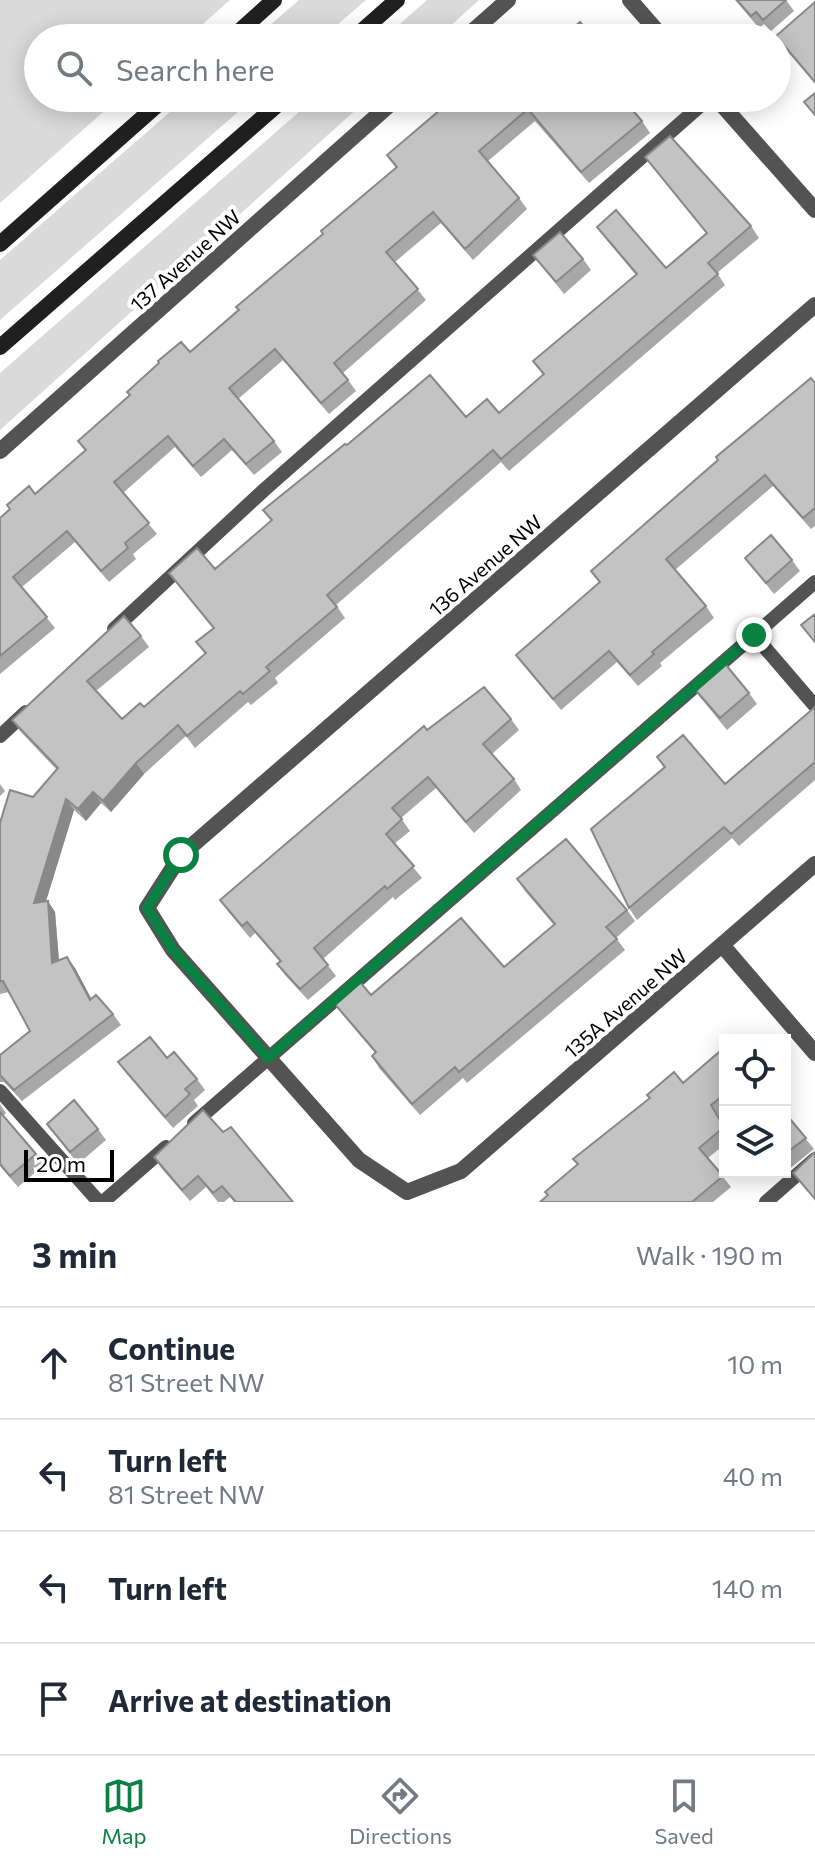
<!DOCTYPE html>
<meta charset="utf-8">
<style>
:root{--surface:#fff;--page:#f6f6f7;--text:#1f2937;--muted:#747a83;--line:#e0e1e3;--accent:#0b8043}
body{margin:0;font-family:Commissioner,sans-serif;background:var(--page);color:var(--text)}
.controls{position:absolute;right:24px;bottom:24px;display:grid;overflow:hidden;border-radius:0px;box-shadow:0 4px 20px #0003}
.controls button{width:72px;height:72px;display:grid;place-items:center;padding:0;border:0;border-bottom:2px solid var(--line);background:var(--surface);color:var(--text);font:40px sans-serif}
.scale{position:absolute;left:24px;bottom:20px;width:90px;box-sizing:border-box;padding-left:8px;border:4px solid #000;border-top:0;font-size:22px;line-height:28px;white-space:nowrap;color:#000;-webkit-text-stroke:6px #fff;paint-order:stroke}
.stop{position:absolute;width:24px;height:24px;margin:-18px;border:6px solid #0b8043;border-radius:50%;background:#fff}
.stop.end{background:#0b8043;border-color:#fff;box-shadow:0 2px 8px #0008}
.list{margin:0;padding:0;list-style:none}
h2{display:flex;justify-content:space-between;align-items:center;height:104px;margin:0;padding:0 32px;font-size:34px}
h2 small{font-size:26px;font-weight:400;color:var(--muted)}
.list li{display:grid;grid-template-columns:52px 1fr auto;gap:24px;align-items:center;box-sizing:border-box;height:112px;padding:0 32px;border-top:2px solid var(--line)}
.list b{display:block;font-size:30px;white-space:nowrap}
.list p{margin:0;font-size:26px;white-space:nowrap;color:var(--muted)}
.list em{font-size:26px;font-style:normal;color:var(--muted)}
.icon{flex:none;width:44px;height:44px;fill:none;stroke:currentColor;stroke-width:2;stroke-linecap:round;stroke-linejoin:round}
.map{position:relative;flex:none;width:815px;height:1202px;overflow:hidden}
.search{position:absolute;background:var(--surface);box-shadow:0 4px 20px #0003;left:24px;right:24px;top:24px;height:88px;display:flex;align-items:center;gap:20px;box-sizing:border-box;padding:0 28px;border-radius:44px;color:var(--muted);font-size:30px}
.sheet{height:552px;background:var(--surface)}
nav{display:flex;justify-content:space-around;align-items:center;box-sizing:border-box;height:112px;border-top:2px solid var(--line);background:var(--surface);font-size:22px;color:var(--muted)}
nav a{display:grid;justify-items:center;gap:4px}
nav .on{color:var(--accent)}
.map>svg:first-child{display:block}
.green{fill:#dadada}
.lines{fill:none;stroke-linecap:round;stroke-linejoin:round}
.lane{stroke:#535353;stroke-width:14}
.street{stroke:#535353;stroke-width:16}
.secondary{stroke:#202020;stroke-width:16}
.wall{fill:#a8a8a8}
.shaded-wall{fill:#888}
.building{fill:#c3c3c3;stroke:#888;stroke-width:2}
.route{stroke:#0b8043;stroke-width:10}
.labels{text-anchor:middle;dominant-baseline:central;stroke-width:8;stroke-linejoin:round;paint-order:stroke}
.street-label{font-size:20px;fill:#000;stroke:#fff}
</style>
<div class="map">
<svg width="815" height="1202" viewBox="0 0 815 1202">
<rect width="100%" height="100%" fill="#fff"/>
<path class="green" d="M0 0H230L187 38H38V98H119L0 203Z
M299 0H366L322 38H255Z
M427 0H479L437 38H384Z
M186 98H254L0 320V260Z
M315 98H369L0 430V373Z"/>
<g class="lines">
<path class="lane" d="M114 629 264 490 709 98
M754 635 815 706
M0 736 26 712
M0 1091 99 1202
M194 1123 815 582
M103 1202 166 1147
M766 1202 815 1159"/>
<path class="street" d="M630 0 663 38
M465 38 508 0
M716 98 815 210
M815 305 181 855 147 908 173 950 359 1160 407 1192 461 1171 815 864
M0 451 397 98
M722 945 815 1053"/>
<path class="secondary" d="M232 38 274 0
M354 38 397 0
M0 244 165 98
M0 347 285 98"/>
</g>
<path class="wall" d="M735 0H786L794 11 771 31 764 24 759 28Z
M815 2V84L784 47 776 36Z
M454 98 642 121 650 133 589 183 535 121 488 161 519 198 527 209 473 260 441 223 395 262 426 300 343 373 356 391 329 414 283 360 238 399 274 441 282 452 254 475 232 450 201 477 175 447 123 493 157 534 133 554 136 559 109 582 75 542 22 587 55 628 0 674V518L35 494 85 451 78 441 190 352 396 168 387 155Z
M645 157 751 226 759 238 717 273 725 285 509 471 501 462 336 605 345 618 275 678 278 683 251 705 248 702 195 748 186 736 144 774 111 812 101 803 86 821 74 810 46 901 55 912 59 960 75 968 91 999 113 1014 121 1025 22 1101 4 1082H0V1055L30 1031 9 992 0 994V823L33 797 57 770 20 731 12 720 141 636 149 647 96 691 122 719 144 707 205 654 196 642 213 628 169 573 215 569 271 521 263 510 347 445 466 417 499 413 543 375 533 361 636 275 605 238 597 227 666 268 707 234Z
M533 255 583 259 591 270 564 294Z
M815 383V526L811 529 773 486 675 570 706 606 714 618 660 663 662 666 638 686 617 662 561 710 516 655 599 582 591 571Z
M745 558 792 560 800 571 774 594Z
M692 686 749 693 757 704 727 730 700 697Z
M815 707V780L739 846 732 838 637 920 629 908 664 768 657 757 725 784Z
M511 719 519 730 492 754 514 779 521 790 474 833 436 788 401 818 410 831 394 844 422 878 395 900 393 897 323 959 336 976 308 1000 285 975 277 964 280 962 255 933 250 938 228 911 220 900 427 730Z
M0 784 5 791 0 796Z
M517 879 627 910 635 921 616 938 625 950 467 1083 463 1078 420 1115 379 1068 372 1056 375 1053 342 1014 334 1003 504 967 554 925 525 891Z
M725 1047V1111L718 1116 725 1127V1144L708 1158 731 1187 713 1202H540L578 1164 573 1159 683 1083Z
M167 1058 197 1079 205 1090 194 1100 198 1106 173 1128 126 1073 118 1062Z
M0 1104 6 1113 3 1116 36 1154 44 1165 18 1187 0 1166Z
M785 1113 814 1149 788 1170 785 1166Z
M47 1124 98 1129 106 1140 78 1164Z
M223 1132 293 1202H234L230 1197 224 1202H218L206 1187 190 1201 162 1169 154 1157Z"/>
<path class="shaded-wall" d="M136 763 144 774 111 812 103 801Z
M93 792 101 803 86 821 78 809Z
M66 799 74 810 42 914 34 903Z
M48 901 55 912 60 974 52 963Z
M67 957 75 968 98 1011 90 1000Z"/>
<path class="building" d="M737 0H786L763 20 756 12 751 16Z
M815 2V82L776 36Z
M580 22 594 38H544L556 28 564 36Z
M815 93V115L804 102Z
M454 98H622L642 121 581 172 528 109 479 151 519 198 465 249 433 212 386 252 418 289 334 363 348 380 321 403 275 349 229 388 274 441 246 464 224 439 193 466 168 436 114 482 149 523 125 543 128 548 101 571 67 531 13 577 47 617 0 656V518L10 509 7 505 29 486 35 494 86 450 78 441 130 395 127 392 159 363 158 361 181 342 190 352 239 310 236 307 323 234 321 231 397 167 387 155Z
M670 136 751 226 708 263 718 274 501 459 493 450 327 595 337 607 266 667 270 671 243 694 240 691 187 736 178 725 136 763 103 801 93 792 78 809 66 799 34 903 48 901 52 963 67 957 90 1000 96 995 113 1014 14 1090 0 1075V1055L30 1031 3 981H0V823L10 790 33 797 58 768 12 720 124 616 141 636 87 681 122 719 140 703 144 707 206 653 196 642 214 628 169 573 197 548 215 569 272 520 263 510 345 444 347 445 430 375 466 417 487 399 499 413 544 374 533 361 637 274 597 227 616 210 666 268 707 233 645 157Z
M560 232 583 259 556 282 533 255Z
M811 378 815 383V508L803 518 765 475 666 559 706 606 652 652 654 654 630 675 609 651 553 699 516 655 600 582 591 571 718 460 716 457Z
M771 535 792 560 766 583 745 558Z
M815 614V642L801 625Z
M722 660 749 693 720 718 692 686Z
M484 687 511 719 483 744 514 779 466 822 428 777 392 808 402 819 386 834 414 866 387 889 385 886 314 948 328 965 300 989 277 964 281 961 247 922 242 926 220 900 424 726 427 730Z
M815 707V762L731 834 724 827 629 908 591 829 665 767 657 757 683 735 725 784Z
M566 839 627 910 606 927 617 939 459 1072 455 1067 412 1104 372 1056 376 1052 334 1003 359 981 371 995 461 918 504 967 555 924 517 879Z
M150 1037 167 1058 174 1052 197 1079 185 1089 190 1094 165 1117 118 1062Z
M725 1047V1094L711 1105 724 1127 699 1148 723 1176 692 1202H540L548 1195 545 1192 578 1164 573 1159 650 1098 647 1095 674 1072 683 1083Z
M74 1100 98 1129 70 1152 47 1124Z
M203 1110 223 1132 231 1127 293 1202H236L222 1186 213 1193 198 1176 182 1190 154 1157Z
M0 1112 36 1154 10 1176 0 1164Z
M785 1113 806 1138 785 1154Z
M815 1152V1199L793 1173Z"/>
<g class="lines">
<path class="route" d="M181 855 147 908 173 950 268 1058 754 635"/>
</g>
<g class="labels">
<g class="street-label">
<text transform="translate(185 260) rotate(-42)">137 Avenue NW</text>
<text transform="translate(485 565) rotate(-41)">136 Avenue NW</text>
<text transform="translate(625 1003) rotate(-41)">135A Avenue NW</text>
</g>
</g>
</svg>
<div class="controls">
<button><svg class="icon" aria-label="locate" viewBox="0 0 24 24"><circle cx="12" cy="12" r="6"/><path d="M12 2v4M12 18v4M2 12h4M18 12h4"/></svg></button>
<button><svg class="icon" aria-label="layers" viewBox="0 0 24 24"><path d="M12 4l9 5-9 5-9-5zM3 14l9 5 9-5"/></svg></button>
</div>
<div class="scale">20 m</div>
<div class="stop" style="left:181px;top:855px"></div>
<div class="stop end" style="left:754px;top:635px"></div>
<div class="search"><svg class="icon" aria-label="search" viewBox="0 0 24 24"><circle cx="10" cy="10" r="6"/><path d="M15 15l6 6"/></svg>Search here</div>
</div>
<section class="sheet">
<h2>3 min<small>Walk · 190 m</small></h2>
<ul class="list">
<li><svg class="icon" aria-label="ahead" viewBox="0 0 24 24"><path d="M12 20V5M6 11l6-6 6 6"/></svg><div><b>Continue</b><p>81 Street NW</p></div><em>10 m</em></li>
<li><svg class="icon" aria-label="left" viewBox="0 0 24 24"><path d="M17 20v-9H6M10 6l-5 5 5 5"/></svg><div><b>Turn left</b><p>81 Street NW</p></div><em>40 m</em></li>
<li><svg class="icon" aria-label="left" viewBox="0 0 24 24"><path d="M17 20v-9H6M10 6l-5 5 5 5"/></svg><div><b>Turn left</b></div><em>140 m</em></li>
<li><svg class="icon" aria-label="arrive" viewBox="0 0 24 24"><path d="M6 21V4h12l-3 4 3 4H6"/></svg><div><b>Arrive at destination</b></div></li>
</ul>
</section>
<nav>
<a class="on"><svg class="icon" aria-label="map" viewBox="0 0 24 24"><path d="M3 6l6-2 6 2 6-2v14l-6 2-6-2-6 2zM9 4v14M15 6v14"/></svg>Map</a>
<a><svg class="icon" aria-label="directions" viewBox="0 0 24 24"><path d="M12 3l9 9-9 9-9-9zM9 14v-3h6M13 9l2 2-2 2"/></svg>Directions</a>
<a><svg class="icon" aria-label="saved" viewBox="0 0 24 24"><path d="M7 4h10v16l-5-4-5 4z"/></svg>Saved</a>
</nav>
